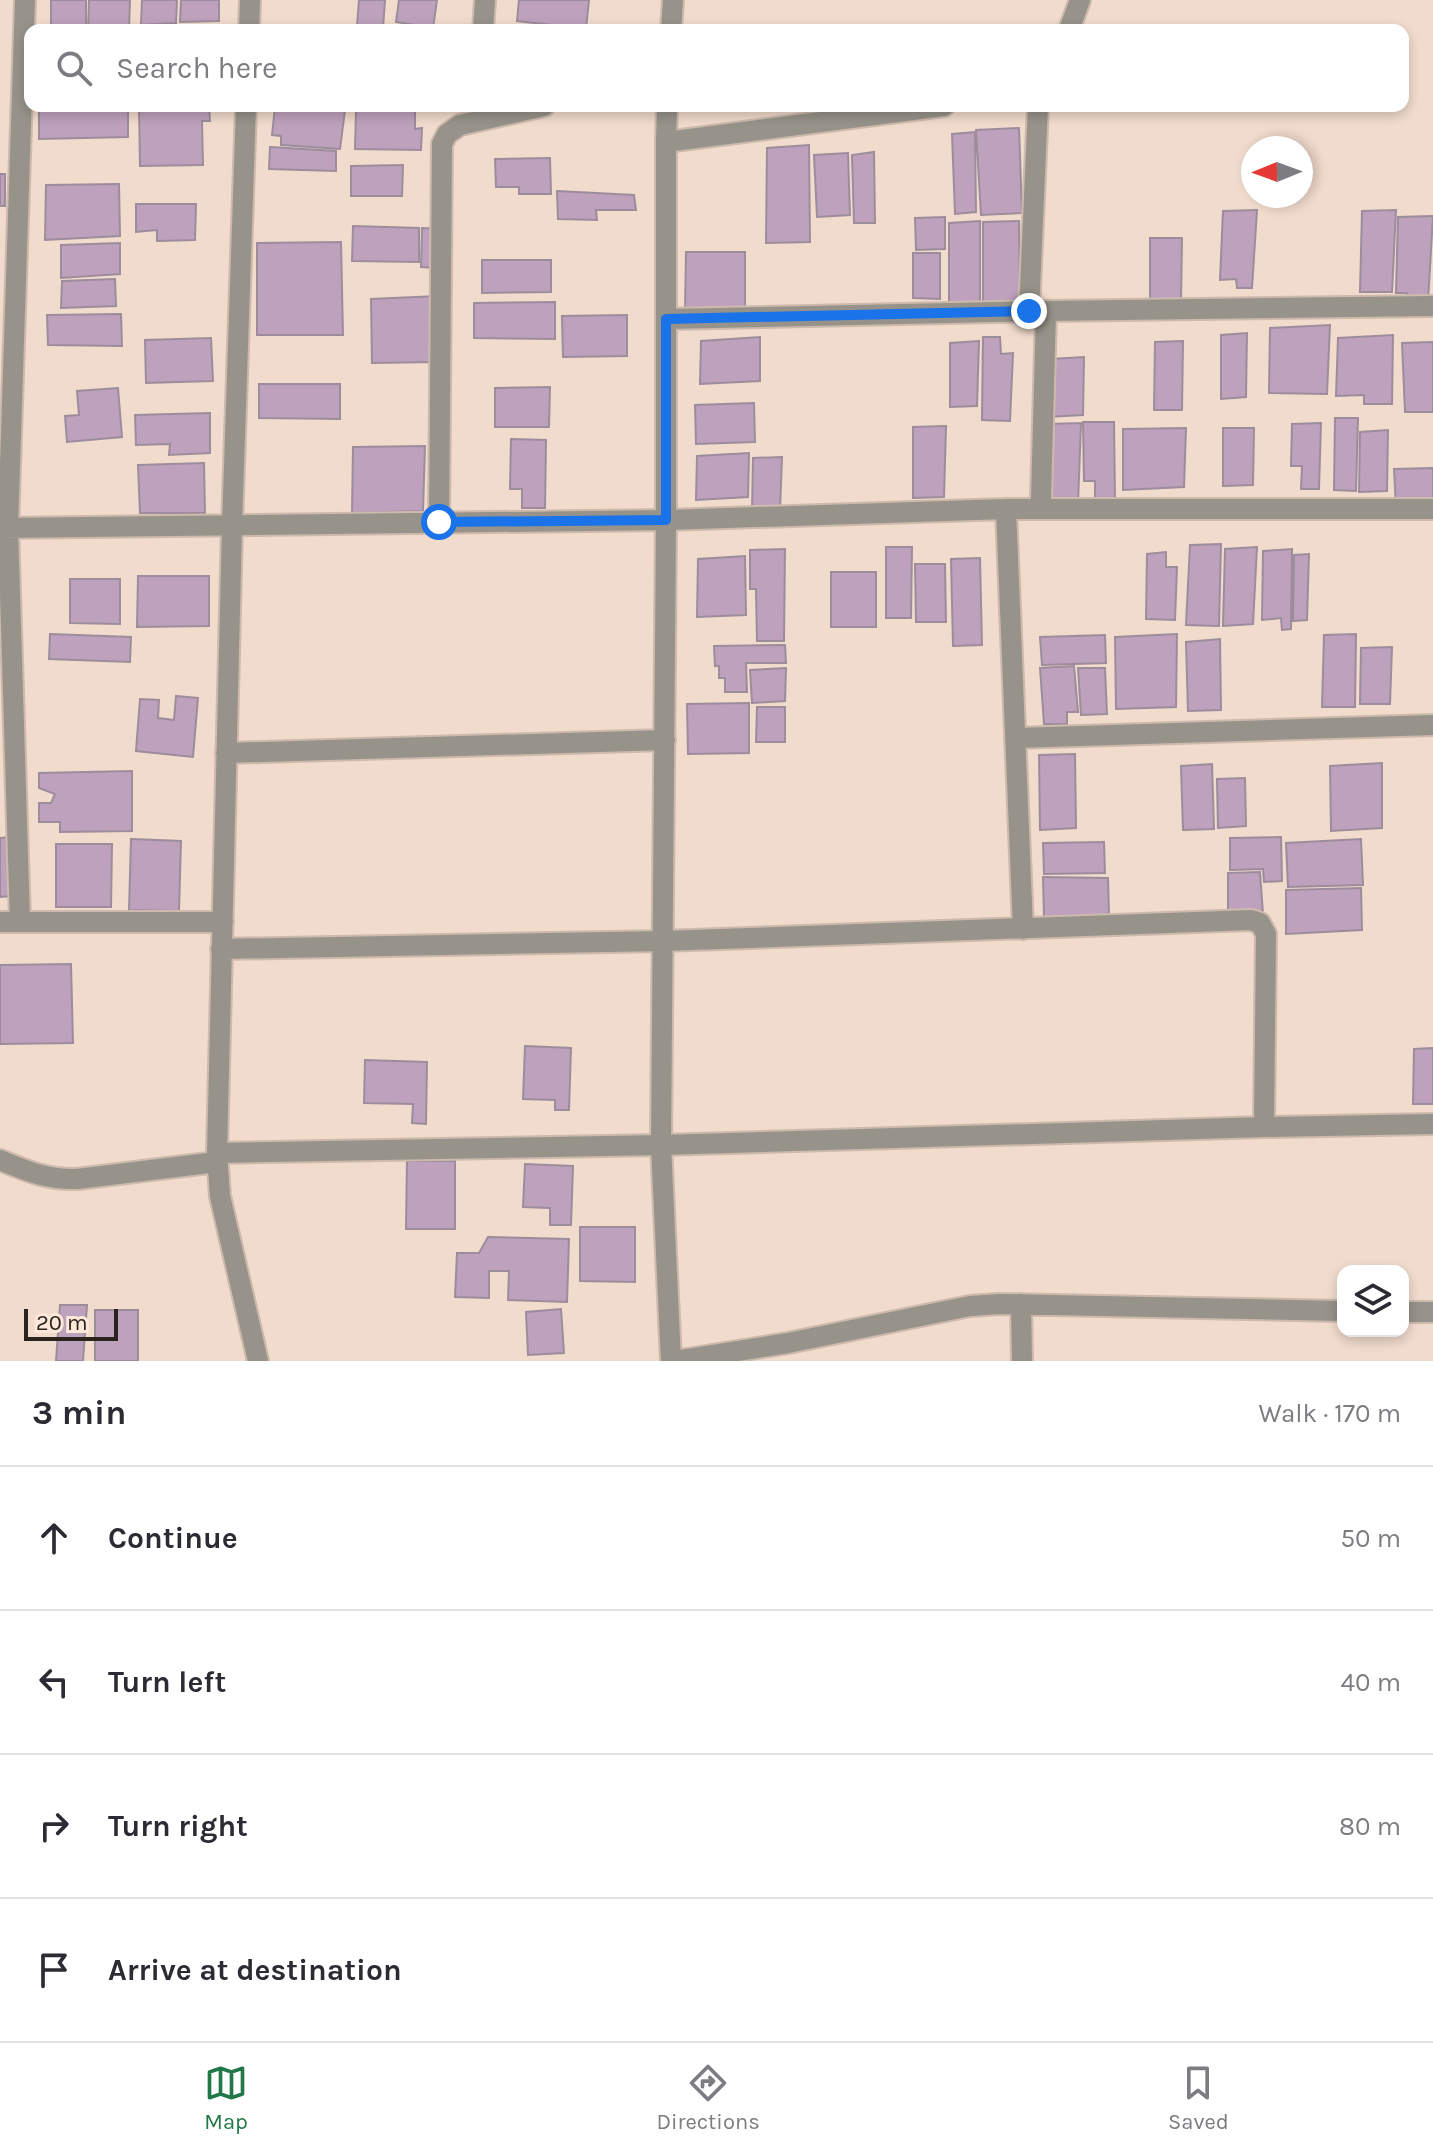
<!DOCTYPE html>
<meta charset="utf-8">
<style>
:root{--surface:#fff;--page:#f7f7f7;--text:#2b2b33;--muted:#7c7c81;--line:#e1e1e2;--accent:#227749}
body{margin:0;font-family:Karla,sans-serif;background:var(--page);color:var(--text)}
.controls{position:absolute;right:24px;bottom:24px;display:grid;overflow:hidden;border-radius:16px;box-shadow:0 4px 12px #0003}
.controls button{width:72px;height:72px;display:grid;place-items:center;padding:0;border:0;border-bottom:2px solid var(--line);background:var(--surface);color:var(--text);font:40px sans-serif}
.compass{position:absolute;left:1241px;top:136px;width:72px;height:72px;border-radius:50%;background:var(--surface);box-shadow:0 4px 12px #0003;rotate:269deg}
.scale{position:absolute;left:24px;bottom:20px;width:94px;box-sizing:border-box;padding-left:8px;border:4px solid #2b241e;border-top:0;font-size:22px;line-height:28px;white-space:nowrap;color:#2b241e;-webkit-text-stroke:6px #fde8d9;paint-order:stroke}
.stop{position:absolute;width:24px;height:24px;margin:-18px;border:6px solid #1a73e8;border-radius:50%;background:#fff}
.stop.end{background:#1a73e8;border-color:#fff;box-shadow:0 2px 8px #0008}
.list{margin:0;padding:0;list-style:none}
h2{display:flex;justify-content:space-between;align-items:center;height:104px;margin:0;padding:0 32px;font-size:34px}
h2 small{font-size:26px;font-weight:400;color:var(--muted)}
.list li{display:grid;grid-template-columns:52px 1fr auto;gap:24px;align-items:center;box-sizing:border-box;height:144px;padding:0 32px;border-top:2px solid var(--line)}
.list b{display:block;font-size:30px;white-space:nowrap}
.list em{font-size:26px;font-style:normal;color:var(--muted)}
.icon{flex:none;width:44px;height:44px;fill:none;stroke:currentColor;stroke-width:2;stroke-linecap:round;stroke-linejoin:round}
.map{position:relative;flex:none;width:1433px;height:1361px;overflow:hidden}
.search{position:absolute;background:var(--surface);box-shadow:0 4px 12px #0003;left:24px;right:24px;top:24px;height:88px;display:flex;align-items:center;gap:20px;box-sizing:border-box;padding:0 28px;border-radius:16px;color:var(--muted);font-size:30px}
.sheet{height:680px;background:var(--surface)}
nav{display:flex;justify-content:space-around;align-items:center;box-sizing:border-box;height:112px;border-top:2px solid var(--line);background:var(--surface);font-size:22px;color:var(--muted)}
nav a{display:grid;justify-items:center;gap:4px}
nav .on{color:var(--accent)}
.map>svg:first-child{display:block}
.building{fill:#bea1bc;stroke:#9d8c9c;stroke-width:2}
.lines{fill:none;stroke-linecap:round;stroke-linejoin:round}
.minor-casing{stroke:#cdbaad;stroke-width:24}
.minor{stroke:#97938a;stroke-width:20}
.route{stroke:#1a73e8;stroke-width:10}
</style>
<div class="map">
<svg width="1433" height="1361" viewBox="0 0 1433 1361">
<rect width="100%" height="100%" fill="#f0dbcc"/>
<path class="building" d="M51 0H86V26L51 28Z
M89 0H130L129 30H88Z
M142 0H177L176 23 141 25Z
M181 0H219V21L180 22Z
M359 0H385L383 28 357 26Z
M399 0H437L433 28 396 22Z
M519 0H589L586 29 517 21Z
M139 106H209L210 121H202L203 165 140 166Z
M275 107 345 110 340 149 281 145V136L272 135Z
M128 108V137L39 139V109Z
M415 110V129L422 128 421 150 355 149 356 111Z
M1019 128 1022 213 981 215 976 130Z
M975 132 976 212 955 214 952 134Z
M809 145 810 242 766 243 767 148Z
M270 147 336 151V171L269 169Z
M874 152 875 223H854L852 155Z
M848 153 850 215 817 217 814 155Z
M550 158 551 194H519V187H496L495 159Z
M403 165 402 196H351V166Z
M0 174H5V206H0Z
M119 184 120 236 45 240 46 185Z
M557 191 634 195 636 210H596L597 220 558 219Z
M136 204H196L195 240 157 241V230L136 232Z
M1257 210 1252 288H1237L1236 279 1220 280 1223 211Z
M1396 210 1392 292H1360L1362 211Z
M1433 216 1428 302H1407V293H1396L1398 217Z
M945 217V249L916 250 915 218Z
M980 221V305L949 306V223Z
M1019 221 1020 306 983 309V222Z
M353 226 419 228V262L352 261Z
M422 228 439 229 437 268 421 267Z
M1150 238H1182L1181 302H1150Z
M341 242 343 335H257V243Z
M120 243V274L61 278V245Z
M686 252H745V308L685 311Z
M913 253H940V299L913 298Z
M482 260H551V292L482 293Z
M115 279 116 306 61 308 62 281Z
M438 296 437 362 372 363 371 299Z
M555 302V339L474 338V303Z
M121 314 122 346 48 345 47 315Z
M627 315V356L563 357 562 316Z
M1330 325 1327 394 1269 393 1270 328Z
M1247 333 1246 397 1221 399V335Z
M1393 335 1392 404H1364V395L1336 396 1338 338Z
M760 337V381L700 384 701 341Z
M983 337H1000L1001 354 1013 353 1010 421 982 420Z
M211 338 213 381 146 383 145 340Z
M979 341 977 406 950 407V343Z
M1183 341 1182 410H1154L1155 342Z
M1433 342V412H1405L1402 343Z
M1084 357 1083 415 1047 417 1050 359Z
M259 384H340V419L259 418Z
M550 387 549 427H495V388Z
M118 388 122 437 67 442 65 416 79 415 77 391Z
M754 403 755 442 696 444 695 405Z
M210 413V453L169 455 170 444 136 445 135 415Z
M1335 418H1358L1356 491 1334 490Z
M1083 422H1114L1115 501H1095V481H1084Z
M1081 423 1078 504 1045 505 1048 424Z
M1321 423 1319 489H1301L1302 466H1291L1292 424Z
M946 426 944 497 913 498V427Z
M1186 428 1184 487 1123 490V429Z
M1223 428H1254L1253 485 1223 486Z
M1388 430 1387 491 1359 492 1360 432Z
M511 439 546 440 545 508H522V489H510Z
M425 446 423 511 352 513 353 447Z
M749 453 748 497 696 500 697 456Z
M782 457 780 511 752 512 753 458Z
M204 463 205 513H140L138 465Z
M1433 468V506L1396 507 1394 469Z
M1221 544 1219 626 1186 625 1190 545Z
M886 547H912L911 618H886Z
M1257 547 1253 624 1223 626 1225 549Z
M785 549 784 641H757L756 589H750V550Z
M1292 549 1291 629 1282 630 1281 618 1262 620 1263 551Z
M1166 552V567H1177L1175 620 1146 619 1147 554Z
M1309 554 1307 620 1293 621 1294 555Z
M745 556 746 615 697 617 698 559Z
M980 558 982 645 953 646 951 559Z
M915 564H945L946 622H916Z
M831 572H876V627H831Z
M138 576H209V626L137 627Z
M70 579H120V624L70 623Z
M50 634 131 637 130 662 49 659Z
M1177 634 1176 707 1116 709 1115 637Z
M1356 634 1355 707H1322L1324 635Z
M1105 635 1106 663 1042 665 1040 637Z
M1220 639 1221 710 1188 711 1186 642Z
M785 645 786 663H746L747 692H725V678H719V666H715L714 646Z
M1392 647 1390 704H1360L1361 648Z
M1074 666 1078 712H1067V724H1044L1040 668Z
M786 668 785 701 752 703 750 670Z
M1078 668H1105L1107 714 1081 715Z
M176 696 198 698 193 757 136 751 140 699 159 700 158 718 174 720Z
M749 703V753L688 754 687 704Z
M757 707H785V742H756Z
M1075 754 1076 828 1040 830 1039 755Z
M1382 763V828L1331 831 1330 766Z
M1212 764 1214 829 1183 830 1181 766Z
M132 771V831L60 832V822H39V803H51L55 794 39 788V773Z
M1245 778 1246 826 1218 828 1217 779Z
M11 837V896L0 897V838Z
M1281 837 1282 881 1264 882 1263 869 1230 870V838Z
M131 839 181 841 179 911 129 910Z
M1361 839 1363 885 1288 887 1286 843Z
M1104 842 1105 873 1044 874 1043 843Z
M56 844H112L111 907H56Z
M1260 872 1263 914 1228 915V873Z
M1043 877 1108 878 1109 915 1044 917Z
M1361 888 1362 930 1286 934V890Z
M71 964 73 1043 0 1044V965Z
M525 1046 571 1048 569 1110H555V1100L523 1099Z
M1433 1048V1104H1413L1414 1049Z
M365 1060 427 1062 426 1124 412 1123 413 1104 364 1103Z
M407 1161H455V1229H406Z
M525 1164 573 1166 571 1225H550V1208L523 1207Z
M580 1227H635V1282L580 1281Z
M488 1237 569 1239 567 1302 508 1300 509 1271H489V1298L455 1297 457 1253H479Z
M60 1305H87L83 1361H56Z
M561 1309 564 1353 528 1355 526 1312Z
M95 1310H138V1361H95Z"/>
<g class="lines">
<defs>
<path id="minor" d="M249 30 250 0
M483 30 485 0
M671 30 673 0
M1069 30 1080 0
M246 106 232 526 217 1153 220 1196 258 1361
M667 106 666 142V520L661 1145 671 1361
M666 142 944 106
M1029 311 1038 106
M666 319 1046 311 1433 306
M1006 509 1023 929
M1039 509 1041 499 1046 311
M439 522 442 144 447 134 460 125 544 106
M0 528 666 520 1006 509H1433
M1015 738 1433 725
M226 753 665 740
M0 922H223
M20 922 8 528 25 0
M221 949 663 941 1251 920 1260 923 1266 934 1264 1127
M217 1153 661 1145 1264 1127 1433 1124
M0 1160C27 1171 47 1180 77 1179L217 1162
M1021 1304 1022 1361
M1403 1312H1433
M675 1361 788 1343 970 1306 1000 1304 1343 1311"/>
</defs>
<use href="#minor" class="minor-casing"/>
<use href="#minor" class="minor"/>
</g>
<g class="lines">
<path class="route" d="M439 522 666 520V319L1029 311"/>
</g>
</svg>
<div class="controls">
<button><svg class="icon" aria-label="layers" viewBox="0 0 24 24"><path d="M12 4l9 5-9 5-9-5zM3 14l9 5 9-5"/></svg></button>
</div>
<svg class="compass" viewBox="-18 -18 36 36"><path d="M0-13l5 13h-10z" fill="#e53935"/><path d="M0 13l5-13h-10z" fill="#7c7c81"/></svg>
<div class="scale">20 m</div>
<div class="stop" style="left:439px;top:522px"></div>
<div class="stop end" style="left:1029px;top:311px"></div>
<div class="search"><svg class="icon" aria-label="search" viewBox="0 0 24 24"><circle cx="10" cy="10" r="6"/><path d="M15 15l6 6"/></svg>Search here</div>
</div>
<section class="sheet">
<h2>3 min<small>Walk · 170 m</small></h2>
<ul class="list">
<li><svg class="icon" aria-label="ahead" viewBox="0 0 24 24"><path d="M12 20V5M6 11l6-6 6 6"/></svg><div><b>Continue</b></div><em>50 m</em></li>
<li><svg class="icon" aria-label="left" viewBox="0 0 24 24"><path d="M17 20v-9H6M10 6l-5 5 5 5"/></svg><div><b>Turn left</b></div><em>40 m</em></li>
<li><svg class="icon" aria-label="right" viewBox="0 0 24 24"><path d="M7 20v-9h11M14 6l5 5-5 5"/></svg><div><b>Turn right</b></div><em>80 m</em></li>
<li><svg class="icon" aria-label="arrive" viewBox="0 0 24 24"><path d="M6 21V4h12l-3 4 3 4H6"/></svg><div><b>Arrive at destination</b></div></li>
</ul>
</section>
<nav>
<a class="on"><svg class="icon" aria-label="map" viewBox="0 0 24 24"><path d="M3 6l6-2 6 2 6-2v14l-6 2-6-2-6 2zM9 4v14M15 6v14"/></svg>Map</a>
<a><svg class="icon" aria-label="directions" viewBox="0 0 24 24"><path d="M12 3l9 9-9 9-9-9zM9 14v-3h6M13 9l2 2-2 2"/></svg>Directions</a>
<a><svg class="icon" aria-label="saved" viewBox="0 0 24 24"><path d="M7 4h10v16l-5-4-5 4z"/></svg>Saved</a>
</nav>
